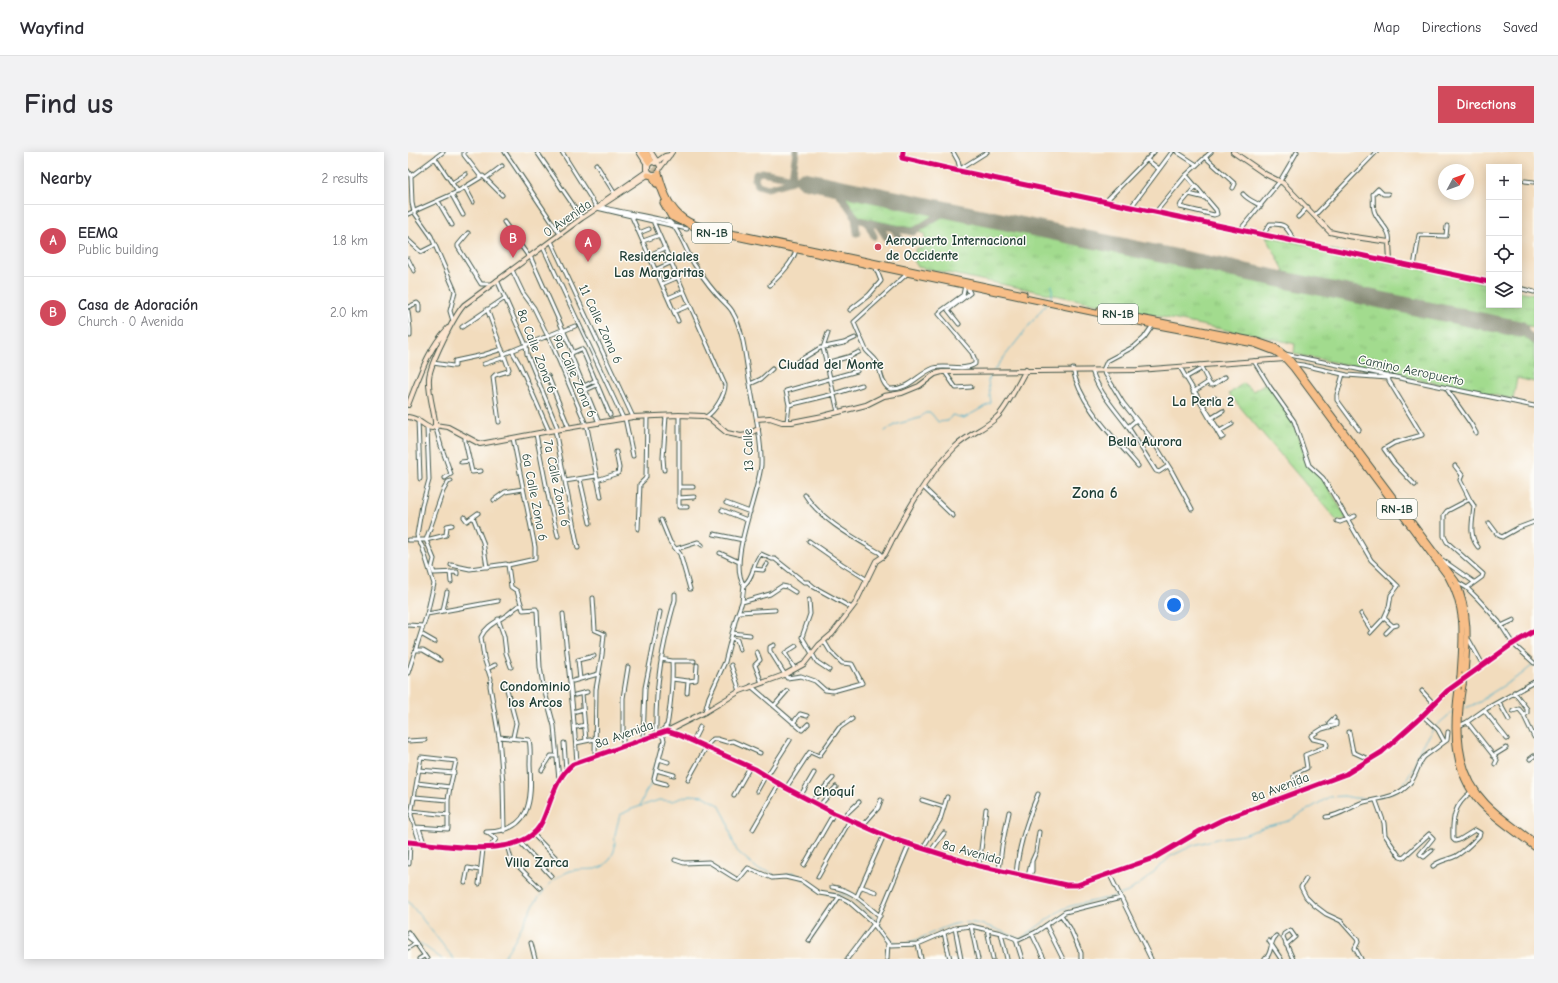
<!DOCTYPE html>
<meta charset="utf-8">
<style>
:root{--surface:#fff;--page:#f2f2f3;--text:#2b2b33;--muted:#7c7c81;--line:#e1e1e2;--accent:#d1495b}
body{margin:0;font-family:"Comic Neue",sans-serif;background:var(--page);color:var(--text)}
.controls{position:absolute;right:12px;top:12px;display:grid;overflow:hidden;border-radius:0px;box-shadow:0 2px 10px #0003}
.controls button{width:36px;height:36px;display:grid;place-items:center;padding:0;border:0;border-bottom:1px solid var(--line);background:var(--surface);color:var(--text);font:20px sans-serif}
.compass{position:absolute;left:1030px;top:12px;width:36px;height:36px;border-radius:50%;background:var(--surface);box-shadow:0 2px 10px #0003;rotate:49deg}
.you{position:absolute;left:766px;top:453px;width:14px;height:14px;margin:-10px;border:3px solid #fff;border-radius:50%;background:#1a73e8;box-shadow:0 0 0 6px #1a73e833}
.badge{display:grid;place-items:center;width:26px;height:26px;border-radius:50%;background:var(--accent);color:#fff;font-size:13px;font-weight:700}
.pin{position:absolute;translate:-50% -33px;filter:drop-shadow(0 1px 2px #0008)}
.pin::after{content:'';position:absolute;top:21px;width:14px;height:12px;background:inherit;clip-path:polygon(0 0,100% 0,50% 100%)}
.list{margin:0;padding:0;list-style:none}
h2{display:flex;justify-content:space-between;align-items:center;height:52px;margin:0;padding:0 16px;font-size:17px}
h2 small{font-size:13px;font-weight:400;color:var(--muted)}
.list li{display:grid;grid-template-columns:26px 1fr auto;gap:12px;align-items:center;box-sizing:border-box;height:72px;padding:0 16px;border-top:1px solid var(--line)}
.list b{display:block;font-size:15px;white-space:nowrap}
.list p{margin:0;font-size:13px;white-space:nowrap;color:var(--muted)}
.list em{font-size:13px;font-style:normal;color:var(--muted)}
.icon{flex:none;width:22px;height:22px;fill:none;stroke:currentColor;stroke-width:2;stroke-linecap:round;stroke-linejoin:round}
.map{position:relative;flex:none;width:1126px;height:807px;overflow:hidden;border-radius:0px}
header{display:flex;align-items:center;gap:24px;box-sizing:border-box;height:56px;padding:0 20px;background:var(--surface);border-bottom:1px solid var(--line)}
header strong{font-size:19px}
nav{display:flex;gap:22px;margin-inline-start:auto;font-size:14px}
.intro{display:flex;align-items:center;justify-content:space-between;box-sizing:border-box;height:96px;padding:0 24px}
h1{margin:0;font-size:28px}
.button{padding:10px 18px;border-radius:0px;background:var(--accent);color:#fff;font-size:14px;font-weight:700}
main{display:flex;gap:24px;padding:0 24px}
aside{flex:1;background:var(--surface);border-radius:0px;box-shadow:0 2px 10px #0003}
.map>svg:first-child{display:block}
.grass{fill:url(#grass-tufts);stroke:#608c61}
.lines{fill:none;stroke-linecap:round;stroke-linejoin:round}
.stream{stroke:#49aec9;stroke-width:1}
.taxiway{stroke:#888c78;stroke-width:7}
.runway{stroke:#888c78;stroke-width:17}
.highway-tunnel{stroke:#c8bca2;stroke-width:5;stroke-dasharray:5 2.5;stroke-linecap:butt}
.street-casing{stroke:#3f5549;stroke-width:5}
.secondary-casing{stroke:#3f5549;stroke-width:6}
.highway-casing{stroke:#3f5549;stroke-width:7}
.street{stroke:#fff;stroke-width:3}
.secondary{stroke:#fce5cf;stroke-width:4}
.highway{stroke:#f7be88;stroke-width:5}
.highway-bridge-casing{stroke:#3f5549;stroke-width:7;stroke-linecap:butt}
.highway-bridge{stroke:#f7be88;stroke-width:5}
.cycleway-casing{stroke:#fdfcf7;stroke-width:8}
.cycleway{stroke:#d6006c;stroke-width:5}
.poi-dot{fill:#d1495b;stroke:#fdfcf7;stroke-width:1.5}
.labels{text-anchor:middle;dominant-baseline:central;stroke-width:3;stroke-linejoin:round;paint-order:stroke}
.shield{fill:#fdfcf7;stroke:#62766e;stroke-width:1}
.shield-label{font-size:12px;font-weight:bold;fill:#1f3d34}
.street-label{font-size:13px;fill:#1f3d34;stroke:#fdfcf7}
.poi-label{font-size:13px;font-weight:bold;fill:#1f3d34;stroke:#fdfcf7;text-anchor:start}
.neighbourhood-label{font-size:14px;font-weight:bold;fill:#1f3d34;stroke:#fdfcf7}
.quarter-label{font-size:15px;font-weight:bold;fill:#1f3d34;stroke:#fdfcf7}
</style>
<header>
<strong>Wayfind</strong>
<nav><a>Map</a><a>Directions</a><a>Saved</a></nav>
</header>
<div class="intro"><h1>Find us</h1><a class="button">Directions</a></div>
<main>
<aside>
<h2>Nearby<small>2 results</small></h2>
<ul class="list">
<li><span class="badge">A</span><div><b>EEMQ</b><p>Public building</p></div><em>1.8 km</em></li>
<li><span class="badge">B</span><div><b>Casa de Adoración</b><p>Church · 0 Avenida</p></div><em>2.0 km</em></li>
</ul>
</aside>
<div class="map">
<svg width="1126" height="807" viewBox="0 0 1126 807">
<defs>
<pattern id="grass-tufts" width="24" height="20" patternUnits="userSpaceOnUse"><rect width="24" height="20" fill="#a2db8e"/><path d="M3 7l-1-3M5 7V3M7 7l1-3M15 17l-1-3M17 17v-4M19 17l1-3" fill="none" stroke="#8bbd7b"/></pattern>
</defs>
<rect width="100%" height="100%" fill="#fdfcf7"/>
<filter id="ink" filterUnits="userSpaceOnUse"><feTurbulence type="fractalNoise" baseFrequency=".025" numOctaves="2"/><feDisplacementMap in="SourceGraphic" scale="8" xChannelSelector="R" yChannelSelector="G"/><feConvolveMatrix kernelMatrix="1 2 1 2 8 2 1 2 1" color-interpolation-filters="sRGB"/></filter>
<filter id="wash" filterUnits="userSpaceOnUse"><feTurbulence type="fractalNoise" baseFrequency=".012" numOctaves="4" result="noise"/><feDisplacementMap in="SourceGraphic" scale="16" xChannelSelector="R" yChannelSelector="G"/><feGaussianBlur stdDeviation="0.9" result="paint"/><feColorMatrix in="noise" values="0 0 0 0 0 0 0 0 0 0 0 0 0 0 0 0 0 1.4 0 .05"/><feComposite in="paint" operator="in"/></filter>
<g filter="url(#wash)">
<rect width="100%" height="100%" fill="#f2dcbd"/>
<path class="grass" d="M442 41 523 58 525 62C521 68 510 75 503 76L454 66 448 61 438 46 439 43Z
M538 62 1113 182 1126 193V230L1109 226 1105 247 886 202 887 192 841 181 837 182 510 115 505 107 508 96 514 97 517 82 510 80Z
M858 84 967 107 1081 132V153H1111V139L1126 142V175L879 124Z
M859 230 882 262 901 313 916 328 939 367 929 369 821 242 835 231 845 239Z"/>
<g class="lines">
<path class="stream" d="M640 149 644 145V133
M586 218 638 152
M477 279 489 272 512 266 517 261H523L530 270 540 269 544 263 556 266 583 251 580 229 584 221
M1055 557 1072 550 1079 544 1114 522 1126 512
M1028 574 1042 562 1046 560
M232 654 237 641 243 632 244 621 250 607
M378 723 386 721 414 740
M419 741 438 743 449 751 457 760 468 768
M0 749 46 807
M470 771 482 788 489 791
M12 791 34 807
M500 791C516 786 530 777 546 772 569 766 591 779 612 787L653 758 663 754 709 744 720 740 737 728 763 704 786 693 812 686 835 683 860 674 881 669 921 645 936 644 946 646 961 647 988 639 994 635 1005 616 1014 593 1026 576
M94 807C113 783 121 751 144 730 149 726 156 721 162 719 182 714 195 725 206 699 208 694 206 689 207 684 208 677 210 670 212 663L224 657 251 648 265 649 282 643 296 644 311 653 319 668 324 687 329 699 351 718 361 719 367 725"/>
<path class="taxiway" d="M384 25 388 0
M391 27 360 36 350 33 347 28 348 22 354 20 396 28
M422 33 428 37 449 67 470 73 505 80 536 60H551
M435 47 434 43 437 40 444 38
M522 54 529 59 530 62 528 65
M447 65 449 81
M459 70 466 84
M470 73 479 86
M485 76 493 88
M1115 178 1126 188"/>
<path class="runway" d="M396 28 1112 177"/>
</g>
</g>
<g filter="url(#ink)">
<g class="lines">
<path class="highway-tunnel" d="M243 8 251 21
M241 10 248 23"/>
<defs>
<path id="street" d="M56 0V3L73 25
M97 0 152 82
M129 0 174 66
M154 0 189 56 279 77
M495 0 494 6 551 19 1081 130
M545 0 550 9 552 17
M769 0 789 13
M797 5 827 32 825 36
M27 6 50 40
M738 7 751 17
M188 12 207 42
M552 17 579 0
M0 19 3 24 4 51 6 60 23 84 47 139 42 159 45 169
M778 23 808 58 809 62 806 63 772 55 773 52 788 34
M3 24 35 0
M78 26 94 14
M1117 29 1126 30
M44 31 58 22
M57 35 65 50
M781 42 797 46
M835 42C840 48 847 50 853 54
M980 42H975L970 37 965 42C966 49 964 55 967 61 971 71 984 79 981 90
M44 43 55 63
M30 49 44 73
M697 50 746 0
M192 54 197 56C206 59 258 67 262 70 272 79 278 99 286 112 294 124 303 137 314 148 318 152 323 156 325 161 336 179 338 211 342 232 346 258 354 286 353 313 351 341 319 411 336 433L334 450 328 466 317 510 301 545 297 560
M723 55 764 0
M747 61 778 23 803 0
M0 62 47 41 75 24 94 43
M907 63 968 0
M224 65 270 169
M890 65 900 55
M245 67V69L317 233C317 243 307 259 298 265
M96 70 121 105
M832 78 872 29 889 0
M60 81 50 93V95L73 132H84
M231 81 241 77
M855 83 862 72C879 71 878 76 887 89
M0 88 13 100 27 93
M143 89 225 265
M235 89 249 84
M135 95 215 266
M241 103 255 97
M122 104 165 200
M0 107 6 119
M1006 115 1011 83 1038 84 1039 74
M104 118 115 141 126 156 146 197 179 275 193 345
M247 118 262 111
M500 121 446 170C446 172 457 195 458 198 461 202 466 205 469 210 473 218 473 233 482 237 501 238 510 222 526 216 538 212 556 220 567 212V208L564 201 531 162 533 159 555 143 557 133
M89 128 118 193 119 202 150 277
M254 132 268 126
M362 133C371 124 385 111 388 98
M1111 136 1126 140
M260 146 274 140
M0 155 9 151 11 153V159
M79 157 101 217 100 219 87 223 85 225 91 270
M442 158 461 143 473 129 467 114
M0 159 2 177V184
M266 160 280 154
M551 172 540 158 562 141 560 137V134
M745 173 736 186 727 194 699 209 695 218 715 251 743 286 763 318 784 357
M54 175 97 146
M155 179 167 174
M420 181 415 196 430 260
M104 199 112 213 141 279
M96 202 154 178
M877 202 1126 254
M846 209 862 235 886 269 901 313 915 326 925 342 963 408 990 434 983 443 981 455 976 466 962 481
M389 210 412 196 436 191 447 186
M25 211 45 214H47V209L75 203 94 197
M418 211 443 204 451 200
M76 212 97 205
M887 212 895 213 939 223 980 226
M792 213 802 233H805L817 225
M772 215 813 286 815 285 777 224
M665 217C672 254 707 286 730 314
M684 218C690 240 707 257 720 275 730 290 739 305 748 319L751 320 760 314
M537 220 548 236 563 235
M935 222 929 243V248L951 278
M980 223 981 229 1014 283 986 291 976 297 986 311 1007 333
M140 224 161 276
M777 226 791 218
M342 232 353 227 364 217
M176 234 188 228
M1038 236 1063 272 1068 281
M178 238 189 233
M785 240 799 231
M381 253 426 242 454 233
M794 253 807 246
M271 263V355H279
M217 266 225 304
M10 267 12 327
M802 267 815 259
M379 270 381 253 378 239 449 219
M191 271 163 203 164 201 173 197 175 199 202 263
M27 273 33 294 43 322 37 326
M720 275 728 268
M147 278 170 396
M810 280 824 272
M128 282 142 353 150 384
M57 284V289L64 320 73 319
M53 310 62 309
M1047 314 1054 323 1052 328 1062 348
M256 318 255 306 258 264
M172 327 182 371
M189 328 210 321 211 316 208 300
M43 329 40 330 35 339 18 388 26 407 24 415 26 421 49 420V422
M157 329 188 324
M271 335H285
M515 335 545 364
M397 343C413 368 447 386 472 401L475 405
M271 346 286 345
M86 348 97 340 115 337
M318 351 342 360
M314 358 339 368
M56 365 59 369 70 361
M65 365 75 390 79 415
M253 368 262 390 272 402 282 437
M929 369 932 370 947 364
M1081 371 1090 383 1094 385 1110 376 1126 370
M230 377 232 332 237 327 238 325 239 264
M306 382 335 388
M0 388H18L38 383 39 374 44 373
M401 389 434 412 458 427
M268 397 290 390 294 393
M312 401 331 410
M1033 407 1066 430
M43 413 62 417 98 412 100 413 127 407V395L105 286
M100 413 103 435 109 439 115 458 128 457 129 459 132 515 135 533 146 574 151 628
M345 417 355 418 359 412
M42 420 43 430
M1049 430 1059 436 1070 447 1091 470 1105 492 1126 511
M336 433C347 424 344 411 353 402L364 407H367L396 430H400L406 435 444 456
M1059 436 1074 425 1075 422 1039 390 1036 384V363L1039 359 1060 348H1062L1066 354C1065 368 1060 383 1070 395
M185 446 187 478 196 482 194 503 188 537 187 604
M401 448 402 462 394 485 409 510 421 518
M334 450 362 442 374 434 379 435 387 440
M35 458 39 440
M331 460 367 458
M19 462 90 449
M155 462 165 559 169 610
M953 462 964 479
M976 466 985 474 989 473
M90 467 96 484 98 501 103 515
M0 473 15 474
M1093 474 1106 468
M324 481 342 483
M978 481 985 474
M13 482 27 490
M323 486 329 488 332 498
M1061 488 1075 513
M366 493 362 495V499L379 526 393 524 407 529 417 538 425 539 454 531 444 512 434 511 422 499 416 489
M8 498H15L32 508
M349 500 352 508 347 513 354 531
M253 507 264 509H286
M323 513 332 539
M79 517 87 513
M387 517 377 501 388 494
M0 521 19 462 26 432 14 394 10 388 9 383 14 353 21 328 19 276
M172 527 170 508 186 504
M264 527 280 529 288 528 289 513
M165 529 190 522
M97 530 108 571 105 585
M343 534 394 578 400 572
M1014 539 1026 552
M1106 540 1119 557V561L1116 564 1126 585
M279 541 280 529
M174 542 178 589
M167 543 179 540
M1091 550 1101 568
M366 554 379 539
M1076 558 1099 587
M168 559 175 557
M1105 559 1111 557 1116 563
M1015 564 1030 578 1036 589
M1059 570 1089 608 1087 612
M385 571 392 562 399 564
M1051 574 1059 570 1076 558 1126 530
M169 575 177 573
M941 580 945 600 958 606 961 609
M248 583C247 534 254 494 267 448V442
M235 587 237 536 252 460
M0 589 17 588
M285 589 292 575
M156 591 158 619
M168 591 187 587
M215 594V546L220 515
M1085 604 1098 596
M251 607 260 610
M1122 607 1126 604
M11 618 46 621
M134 618 143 604H148
M248 618 266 623
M359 624 382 588
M280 628 300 592 305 587H309L319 590 325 589 352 601
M9 631 42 635
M258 632 247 629 246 627 256 588 255 585 251 582 259 573 260 568C263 549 265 529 264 509
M378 636 401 601 402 600 411 604 431 576 444 567
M349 639 358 623
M891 639 886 624 888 621 899 616 897 603 917 595 919 593 918 590 905 587 903 584 914 577 928 573V570L921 571 926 566
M326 643 342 615
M393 643 406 621
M7 645 40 648
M514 648 536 655
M404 649 425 626
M968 649 976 671 977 683 992 705 995 706 1021 682 1025 686 1012 702 1016 705 1024 698
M412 653 428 635
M3 659 41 663
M435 665 451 650
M918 665C932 664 943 654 956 650 973 646 989 646 1001 632 1009 624 1009 613 1016 605L1039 588 1040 580
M454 674 470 656 473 648
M7 675 40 677V648L42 635 48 609 13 605 3 663 12 691
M11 676 16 691
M345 677 371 632
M96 679 95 631 91 585 82 534 83 527 76 506 73 485C78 474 88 470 97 464 103 461 106 455 113 453
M78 680C123 680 124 649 122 613 122 605 123 596 121 588L91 585
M80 681 88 687 82 695
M125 682 153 711
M111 689 143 724
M99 693 103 707 132 736
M514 697 532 668 539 645
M522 700 536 681
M267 708 276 711 301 710 330 728 340 716 364 726 377 725 394 729 411 741 430 744 440 749 463 769 480 791 483 793 510 792 547 776 563 774 593 781 611 788 628 780 657 760 713 746
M1 712 2 691
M396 713 426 661
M571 714 578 657
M1025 714C1032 708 1040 708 1048 704 1057 699 1064 691 1071 684L1072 681 1067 678 1051 688 1047 689 1045 687C1044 666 1046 653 1063 640
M591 719 594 694 601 660
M701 721 743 807
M608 723C610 695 619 668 630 642
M620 724 623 712
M410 725 442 668
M620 726 624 719V709L628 700 631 680
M898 727 893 735 898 745 906 753 918 762 933 769 949 787 950 790 947 796 953 807
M57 731 60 716 72 718
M71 732 75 697
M424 735C446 738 455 751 472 764
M454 735 468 740
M449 744 476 683
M653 763 662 776 673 801V807
M638 773 655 807
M467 774 501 693
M563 774 570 807
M547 776 553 807
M579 777 585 807
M0 780 19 807
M536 781 542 807
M593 781 599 807
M624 782 636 807
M0 785 8 791 0 796
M608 788 614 807
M401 789 431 745
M861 789 873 807
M123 791 127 807
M510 792 513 807
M878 793 887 785 882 778 876 782 875 785 885 807
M11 807 16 804
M439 807 465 773
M479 807 480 791
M857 807C865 801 861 790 868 784"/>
<path id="secondary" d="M231 0 238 11V18
M243 0 248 8 251 9
M825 0 857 22 875 31 922 80 940 84 981 90 982 110
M240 16a6 6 0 1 1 12 0a6 6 0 1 1-12 0Z
M247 11 257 4 262 3
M252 16 264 0
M194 52 198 48 238 20 240 17
M0 253C11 226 19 198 40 176
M0 265C12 266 16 276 24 276L27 274V269C25 255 20 240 21 226 22 212 46 164 56 153L174 66 241 22
M349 267 362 266 374 270H384L415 264 458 253 476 244 494 241 511 234 527 222 534 220 730 218 877 207
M27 273 40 275 72 292 147 278 225 265 271 263 295 264 302 267 319 281 333 284 339 283 350 277
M259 579 297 560 332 539 376 523 396 512 411 493 424 482 447 452 468 409 474 405 477 402C496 364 517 325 547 295 560 282 577 277 589 265 598 257 611 230 618 218
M0 690C35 692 115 710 134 670 143 651 147 626 165 612L259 579 271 583 347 617 378 636 426 661 485 687 571 714 658 733H669L746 706 792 679 814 668 938 622 974 600 1012 566 1039 539 1103 493 1126 479"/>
<path id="highway" d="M234 0 241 10
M238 0 243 8
M251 21C255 36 260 52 271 62 288 78 317 79 339 84 357 88 375 92 393 95
M240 23 244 24 248 32
M248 23C256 49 263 67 290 77L740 172 846 192 867 200 877 207 885 216 1040 425C1059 459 1054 487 1052 524
M255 51 263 65 273 70
M388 98 393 95 616 142
M692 158 849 189 867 195 881 206 1048 429C1062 461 1060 487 1057 521
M1055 533C1048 575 1047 619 1078 651 1092 666 1111 677 1126 690
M1050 537C1044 579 1044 626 1078 657 1093 671 1110 682 1126 695"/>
</defs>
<use href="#street" class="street-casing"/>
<use href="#secondary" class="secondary-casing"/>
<use href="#highway" class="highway-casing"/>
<use href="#street" class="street"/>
<use href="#secondary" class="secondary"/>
<use href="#highway" class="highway"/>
<defs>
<path id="highway-bridge" d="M1055 533 1057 521
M1050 537 1052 524"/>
</defs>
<use href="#highway-bridge" class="highway-bridge-casing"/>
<use href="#highway-bridge" class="highway-bridge"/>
<defs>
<path id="cycleway" d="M495 0 494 6 551 19 1081 130
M0 690C35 692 115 710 134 670 143 651 147 626 165 612L259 579 271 583 347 617 378 636 426 661 485 687 571 714 658 733H669L746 706 792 679 814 668 938 622 974 600 1012 566 1039 539 1103 493 1126 479"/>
</defs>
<use href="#cycleway" class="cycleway-casing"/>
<use href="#cycleway" class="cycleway"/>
</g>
</g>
<circle class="poi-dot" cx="470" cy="95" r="4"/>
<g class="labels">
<g class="shield">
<rect x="284" y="71" width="40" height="20" rx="3"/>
<rect x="690" y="152" width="40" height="20" rx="3"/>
<rect x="969" y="347" width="40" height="20" rx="3"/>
</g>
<g class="shield-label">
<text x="304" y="81">RN-1B</text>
<text x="710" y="162">RN-1B</text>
<text x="989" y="357">RN-1B</text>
</g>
<g class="street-label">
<text transform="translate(159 66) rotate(-35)">0 Avenida</text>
<text transform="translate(193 172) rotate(65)">11 Calle Zona 6</text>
<text transform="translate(129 199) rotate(69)">8a Calle Zona 6</text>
<text transform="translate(1003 218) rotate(12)">Camino Aeropuerto</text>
<text transform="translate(167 224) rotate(66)">9a Calle Zona 6</text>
<text transform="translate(340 298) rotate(-92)">13 Calle</text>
<text transform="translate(149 331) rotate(78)">7a Calle Zona 6</text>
<text transform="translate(127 345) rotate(79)">6a Calle Zona 6</text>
<text transform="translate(216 582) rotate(-19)">8a Avenida</text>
<text transform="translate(872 635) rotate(-21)">8a Avenida</text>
<text transform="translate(564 700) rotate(15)">8a Avenida</text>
</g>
<g class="poi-label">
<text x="478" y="88">Aeropuerto Internacional<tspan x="478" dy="15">de Occidente</tspan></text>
</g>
<g class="neighbourhood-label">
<text x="251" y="104">Residenciales<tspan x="251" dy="16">Las Margaritas</tspan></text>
<text x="423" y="212">Ciudad del Monte</text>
<text x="795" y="249">La Perla 2</text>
<text x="737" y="289">Bella Aurora</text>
<text x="127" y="534">Condominio<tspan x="127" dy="16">los Arcos</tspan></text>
<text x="426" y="639">Choquí</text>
<text x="129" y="710">Villa Zarca</text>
</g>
<g class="quarter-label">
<text x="687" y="341">Zona 6</text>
</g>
</g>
</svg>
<div class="controls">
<button>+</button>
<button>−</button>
<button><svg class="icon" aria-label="locate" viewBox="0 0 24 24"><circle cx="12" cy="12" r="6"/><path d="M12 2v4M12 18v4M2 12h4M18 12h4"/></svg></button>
<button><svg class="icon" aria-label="layers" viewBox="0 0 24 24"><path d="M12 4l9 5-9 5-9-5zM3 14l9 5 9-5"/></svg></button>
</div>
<svg class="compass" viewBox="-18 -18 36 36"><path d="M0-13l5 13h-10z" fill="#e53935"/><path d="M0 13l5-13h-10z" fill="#7c7c81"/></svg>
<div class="you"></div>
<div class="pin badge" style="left:180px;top:110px">A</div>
<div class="pin badge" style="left:105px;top:106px">B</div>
</div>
</main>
